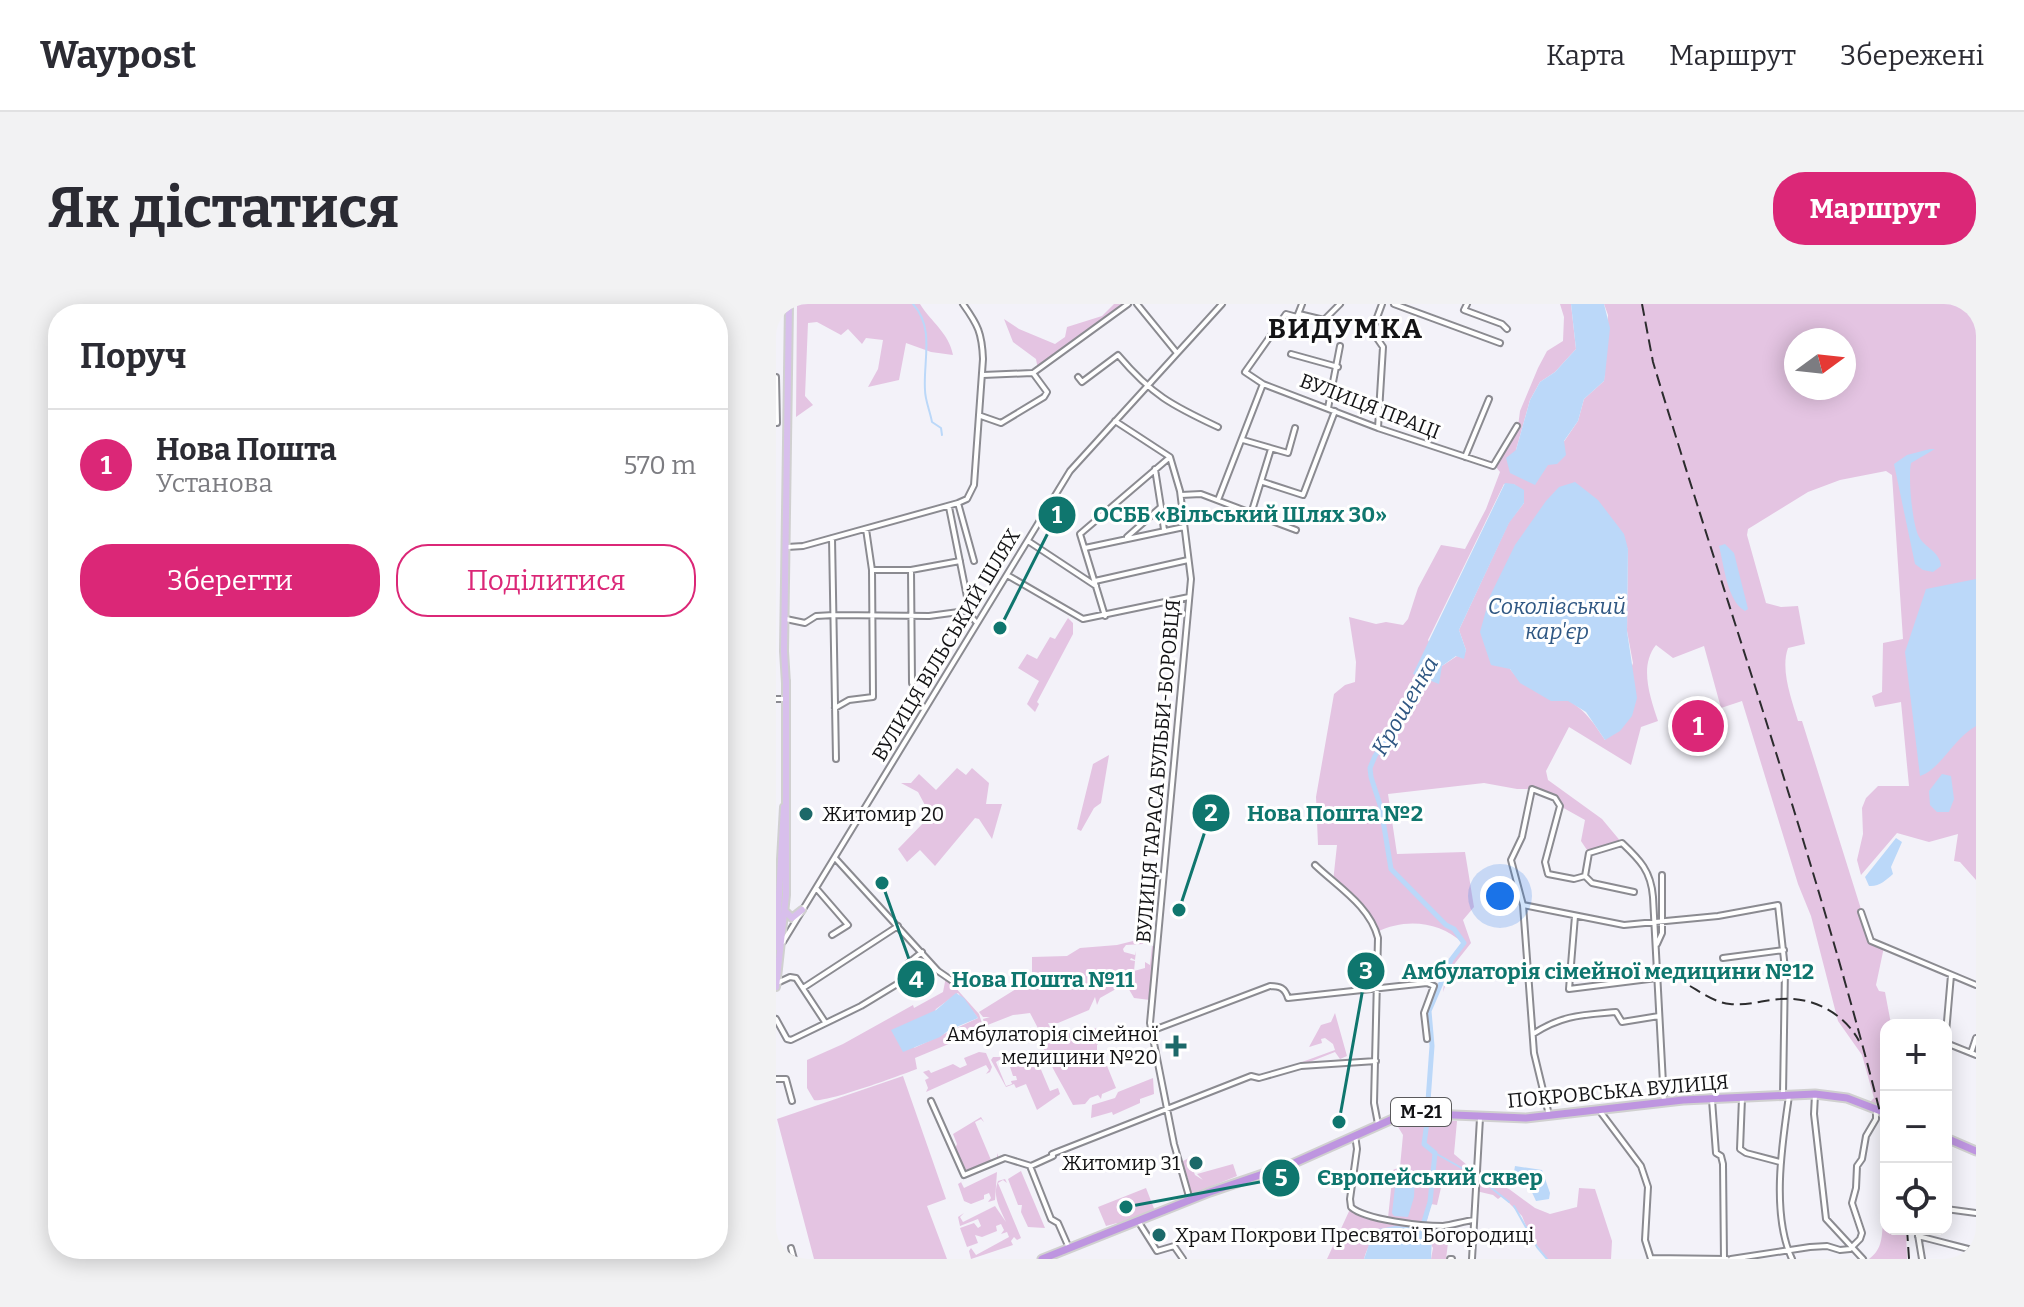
<!DOCTYPE html>
<html lang="uk">
<meta charset="utf-8">
<style>
:root{--surface:#fff;--page:#f2f2f3;--text:#2b2b33;--muted:#7c7c81;--line:#e1e1e2;--accent:#db2777}
body{margin:0;font-family:Bitter,serif;background:var(--page);color:var(--text)}
.controls{position:absolute;right:24px;bottom:24px;display:grid;overflow:hidden;border-radius:16px;box-shadow:0 4px 20px #0003}
.controls button{width:72px;height:72px;display:grid;place-items:center;padding:0;border:0;border-bottom:2px solid var(--line);background:var(--surface);color:var(--text);font:40px sans-serif}
.compass{position:absolute;left:1008px;top:24px;width:72px;height:72px;border-radius:50%;background:var(--surface);box-shadow:0 4px 20px #0003;rotate:75deg}
.you{position:absolute;left:724px;top:592px;width:28px;height:28px;margin:-20px;border:6px solid #fff;border-radius:50%;background:#1a73e8;box-shadow:0 0 0 12px #1a73e833}
.badge{display:grid;place-items:center;width:52px;height:52px;border-radius:50%;background:var(--accent);color:#fff;font-size:26px;font-weight:700}
.pin{position:absolute;translate:-50% -50%;border:4px solid #fff;box-shadow:0 2px 8px #0006}
.list{margin:0;padding:0;list-style:none}
h2{display:flex;justify-content:space-between;align-items:center;height:104px;margin:0;padding:0 32px;font-size:34px}
h2 small{font-size:26px;font-weight:400;color:var(--muted)}
.list li{display:grid;grid-template-columns:52px 1fr auto;gap:24px;align-items:center;box-sizing:border-box;height:112px;padding:0 32px;border-top:2px solid var(--line)}
.list b{display:block;font-size:30px;white-space:nowrap}
.list p{margin:0;font-size:26px;white-space:nowrap;color:var(--muted)}
.list em{font-size:26px;font-style:normal;color:var(--muted)}
.actions{display:flex;gap:16px;padding:24px 32px}
.actions a{flex:1;padding:18px 0;border:2px solid var(--accent);border-radius:32px;text-align:center;font-size:28px;color:var(--accent)}
.actions .main{background:var(--accent);color:#fff}
.icon{flex:none;width:44px;height:44px;fill:none;stroke:currentColor;stroke-width:2;stroke-linecap:round;stroke-linejoin:round}
.map{position:relative;flex:none;width:1200px;height:955px;overflow:hidden;border-radius:32px}
header{display:flex;align-items:center;gap:48px;box-sizing:border-box;height:112px;padding:0 40px;background:var(--surface);border-bottom:2px solid var(--line)}
header strong{font-size:38px}
nav{display:flex;gap:44px;margin-inline-start:auto;font-size:28px}
.intro{display:flex;align-items:center;justify-content:space-between;box-sizing:border-box;height:192px;padding:0 48px}
h1{margin:0;font-size:56px}
.button{padding:20px 36px;border-radius:32px;background:var(--accent);color:#fff;font-size:28px;font-weight:700}
main{display:flex;gap:48px;padding:0 48px}
aside{flex:1;background:var(--surface);border-radius:32px;box-shadow:0 4px 20px #0003}
.map>svg:first-child{display:block}
.green{fill:#e4c4e2;fill-rule:evenodd}
.water{fill:#bbd8f9}
.lines{fill:none;stroke-linecap:round;stroke-linejoin:round}
.stream{stroke:#bbd8f9;stroke-width:2}
.river{stroke:#bbd8f9;stroke-width:5}
.minor-casing{stroke:#8b8b91;stroke-width:8}
.major-casing{stroke:#d0d0d0;stroke-width:10}
.highway-casing{stroke:#d0d0d0;stroke-width:11}
.minor{stroke:#fff;stroke-width:4}
.major{stroke:#d8bfec;stroke-width:6}
.highway{stroke:#be95e0;stroke-width:7}
.rail{stroke:#2c2c2e;stroke-width:2;stroke-dasharray:12 6;stroke-linecap:butt}
.poi-dot{fill:#1c6969;stroke:#fff;stroke-width:3}
.labels{text-anchor:middle;dominant-baseline:central;stroke-width:6;stroke-linejoin:round;paint-order:stroke}
.shield{fill:#fff;stroke:#5a5a5c;stroke-width:2}
.shield-label{font-size:18px;font-weight:bold;fill:#141416}
.street-label{font-size:20px;fill:#141416;stroke:#fff}
.poi-label{font-size:20px;fill:#141416;stroke:#fff;text-anchor:start}
.water-label{font-size:22px;font-style:italic;fill:#2f5783;stroke:#fff}
.district-label{font-size:28px;font-weight:bold;letter-spacing:2px;fill:#141416;stroke:#fff}
.leader{fill:none;stroke:#0f766e;stroke-width:3}
.callout-dot{fill:#0f766e;stroke:#fff;stroke-width:3}
.mark-label{font-size:24px;text-anchor:middle;font-weight:bold;fill:#fff}
.callout-label{font-size:22px;text-anchor:middle;font-weight:bold;fill:#0f766e;stroke:#fff;stroke-width:6;stroke-linejoin:round;paint-order:stroke}
</style>
<header>
<strong>Waypost</strong>
<nav><a>Карта</a><a>Маршрут</a><a>Збережені</a></nav>
</header>
<div class="intro"><h1>Як дістатися</h1><a class="button">Маршрут</a></div>
<main>
<aside>
<h2>Поруч<small></small></h2>
<ul class="list">
<li><span class="badge">1</span><div><b>Нова Пошта</b><p>Установа</p></div><em>570 m</em></li>
</ul>
<div class="actions"><a class="main">Зберегти</a><a>Поділитися</a></div>
</aside>
<div class="map">
<svg width="1200" height="955" viewBox="0 0 1200 955">
<rect width="100%" height="100%" fill="#f3f2f9"/>
<path class="green" d="M21 0H144C155 18 173 29 177 51L155 48 130 39 123 76 92 83 102 65 107 36 90 34 86 40 72 25 65 31 41 18 32 19 29 92 37 101 20 113Z
M338 0H352L262 66 260 55 237 38 228 15 243 25 279 40 289 33 291 23 326 12Z
M784 0H795L800 45 779 68 764 78 754 96 740 146 772 161 802 117 808 95 828 77 832 11 828 0H1200V576L1184 558 1178 557 1182 530 1153 538 1121 529 1085 571 1081 556 1087 530 1086 504 1090 494 1102 482H1133L1125 398 1099 403 1096 392 1106 388 1107 339 1127 335 1116 171 1110 167 1064 176 1032 188 972 225 971 231 990 299 1005 303 1022 302 1029 340 1012 344C1004 366 1016 396 1022 417H1026L1095 637 1108 643 1100 681 1103 687 1109 688 1115 720 1110 721V805L1094 798 1098 794 1086 751 1062 717 1035 612 1022 580 966 397 945 404 928 342 897 354 880 341C863 362 874 393 882 417L865 423 855 461 793 423 770 467 772 476 826 515 846 539 813 549 805 537 809 516 784 502 779 494 756 485H741L708 479 612 490 621 550 689 548 698 603 687 616 695 639 676 663 667 688C669 668 677 655 687 639 663 617 629 614 601 628L588 606 557 578 561 541H542L540 493 558 390 569 381 579 378 580 358 573 313 600 320 610 318 627 321 632 315 642 284 665 241 689 245 710 205 724 168 720 163 742 122 744 107 762 64 771 47 787 37 788 13ZM1020 36H1068V84H1020ZM728 180H738L748 199 733 218 683 326 690 346 687 354 681 352 666 362 652 336ZM852 244 851 327 857 359 829 436C819 421 811 408 795 398 772 385 751 388 734 365Z
M292 314 297 319V330L261 398 263 400 259 408 251 400 263 377 242 364 251 350 261 355 274 333 279 335Z
M333 451 325 499 318 504 305 527 301 525 317 460Z
M181 464 190 471 196 464 213 479 210 500H226L216 535 203 515 199 514 159 562 144 546 131 558 122 545 153 513 147 508 150 503 142 488 125 479H135L143 470 160 486Z
M369 634 367 640 350 641 347 645 348 648 359 651 360 647 359 656 355 654 354 656 359 657 358 667 369 664V658L374 661 376 642 379 643 374 696 358 694 351 682 347 681 324 694 321 701 319 693 313 706 282 719H272L274 723 271 726 272 728 280 724 282 730 265 737V730L254 709 237 711 209 722 207 715 214 713H207L203 708 256 675V653L291 652 304 644 341 641Z
M170 673 203 710 207 722 199 729 139 754 141 765C125 771 50 799 38 796L31 784V756L67 740 137 701 138 704 167 688ZM182 689 202 714 138 744 160 705Z
M559 709 571 752 564 755 559 748 531 759 526 758 559 746 557 740 549 734 545 735 546 739 533 743 545 721 555 718Z
M308 722 317 735 310 722 330 727 328 734 332 727 339 735 328 739 326 736 321 741V751L325 747 340 784 326 790 325 795 322 791 314 794 309 800 297 801C286 780 274 761 265 739Z
M203 748 210 749 216 763 214 768 210 770 213 766 210 761 150 788 152 784 149 776 153 774 147 768 153 766 155 769 177 760 184 764 191 761 188 754Z
M258 749 274 787 282 784 284 790 261 806 250 780 240 784 238 780 230 783 215 756 217 753H226L228 757 225 755 220 758 230 782 236 780 235 777 241 776 240 772H237L234 763 250 757 253 759 257 757 255 750Z
M127 772 170 895 151 902 171 955H38L1 815Z
M377 774 378 790 364 795V799L337 811 336 808 315 814 316 801 339 794 342 788Z
M205 813 208 818 205 815 199 818 215 856 221 854V849L223 855 191 868 187 860H184L179 845 181 840 177 830Z
M638 814 681 817 678 850 698 867V876L684 867 682 871 667 875 661 901 655 900 650 920 669 923 672 939 670 955H655L657 944 646 924C618 922 597 923 588 955H551L575 903 579 907 612 914 617 866 624 863 627 831 619 818Z
M413 854 419 871 427 876 421 870 457 860 461 872 426 886 462 874 416 892 417 889H414L410 876 412 873H409L405 858Z
M245 867 269 924 252 923 245 908 246 901H242L232 875Z
M221 868 219 896 212 898 215 894 213 889 208 891V895L195 900 188 897 182 880 190 875 185 878 188 884Z
M701 871 733 885 759 904 774 910 801 903 803 884 819 885 836 937 835 955H771L754 932 746 912 726 892 722 895 717 891 700 887Z
M229 875 231 879 227 876 222 879 245 934 241 936 238 933 235 937 237 941 195 955 193 947 195 944 200 951 233 933 231 928 225 930 228 926 225 920 220 922 221 927 206 933 199 931 202 939 191 943 184 924 198 919 202 924 205 922 202 915 184 922 182 913 188 909 184 913 187 918 219 902 230 918C224 904 216 893 222 877Z
M370 884 379 907 343 921 340 922 341 919 330 922 322 903Z
M1107 915H1110V925H1130L1131 955H1093C1107 945 1106 931 1107 915Z"/>
<path class="water" d="M795 0H828L834 24 829 71 828 77 808 95 802 117 788 137 790 151 781 160 772 161 759 181 734 169 730 154 740 146 754 96 764 78 779 68 800 45Z
M1154 145H1159L1135 159C1132 174 1136 216 1142 231 1148 244 1164 247 1165 262L1157 268 1147 266 1139 260 1118 160 1131 151Z
M799 178 822 196 848 230 852 245 851 327 861 394 856 412 844 427 829 436 810 408 792 397H775L744 379 734 365 715 361 704 328 714 292 739 241 770 197 783 183Z
M729 179 738 180 748 186V199L733 219 683 326 690 346 688 355 680 352 666 362 663 380 637 370Z
M949 240 958 249 972 305 969 307C951 297 948 261 943 242Z
M1200 275V422C1177 435 1165 465 1144 472L1129 348 1150 285Z
M1166 470 1175 472 1178 495 1173 508H1161L1154 501 1153 487Z
M1120 534 1126 538 1115 563 1117 570C1110 576 1103 583 1093 582L1089 573Z
M180 689 188 694 202 714 173 726 164 733 127 748 115 726 160 706Z
M739 862 766 866 774 889 773 895 760 897 753 882 736 879Z
M621 866H635L639 871 638 893 632 913 618 912 616 909Z
M619 922 646 924 656 933 655 955H588L598 926Z"/>
<g class="lines">
<path class="stream" d="M137 0C159 24 147 57 149 86 149 96 154 107 156 118L165 124 166 131
M659 849 698 871
M704 875 733 898
M738 902 761 943 771 955"/>
<path class="river" d="M647 370 638 383 623 414 599 452 594 464 595 473 605 504 615 565 670 621 678 625 688 639 675 656 653 707 656 742 652 797
M646 924 654 898 659 849 648 840 651 818"/>
<defs>
<path id="minor" d="M361 0 401 49
M618 0 724 39
M691 0 688 6 726 20 731 25
M523 10 548 16 564 0
M515 50 562 63
M257 69 352 0
M207 71 256 69
M0 73 1 119
M302 73 306 78 342 51C376 91 395 101 442 123
M487 80 469 68 510 10 521 13 526 0
M552 104 564 42
M205 112 225 119 268 93 271 88 257 69
M339 117 394 153 404 187 415 275 374 719 398 840 414 896
M602 124 607 43 596 27 606 0
M467 136 512 149 519 124
M689 153 713 95
M487 178 527 191 559 107
M405 191 425 190 520 226
M442 196 487 80 602 124 717 162 741 122
M182 199 198 257
M173 203 194 308
M385 203 388 226
M475 210 495 145
M351 233 385 203 379 165
M56 234 60 455
M252 237 320 282
M11 243 27 242 182 199 191 195 198 181 207 55C206 29 202 21 187 0
M309 244 408 223
M96 266H135L184 257
M135 266 136 379
M231 271 307 315 413 293
M319 277 412 256
M329 312 304 230 394 153
M10 315 29 319 40 312 58 311 153 312 190 307 201 319
M0 395H9
M59 404 73 396 97 393 96 266 90 225
M59 554 162 667 178 678
M539 561C562 583 594 602 602 634L598 799 602 820
M809 572 813 549 846 539C864 556 875 567 877 593L888 798
M40 584 72 621 56 631
M747 601 848 621 942 612 1002 601 1009 665 1007 790
M1085 608 1095 637 1200 681
M799 612 793 685 881 674
M7 638 294 167 446 0
M881 640 886 629V571
M947 654 1008 646
M1 679 14 673 20 674 49 718
M27 684 122 622
M0 715 11 735 15 736 85 702 131 674V660L146 648
M375 727 494 682C504 682 509 684 512 694L651 679 658 682 648 709 651 735
M1170 729 1175 671
M757 730C786 711 806 711 840 708L846 718 883 712
M1170 739 1200 751
M1195 749 1200 734
M0 775H10L16 797
M1039 790 1038 810 1050 915 1087 955
M1013 792C1006 840 995 910 1016 955
M966 794 964 845 970 849 1004 858
M936 796 940 849 945 852 947 860 948 955
M155 797 188 871 229 854 255 862 277 852 276 850 281 848 475 772 483 774 525 762 600 757
M823 806 865 862 872 883 869 936 875 955
M773 811 758 749 747 601 735 556 746 533 756 485 779 494 784 502 769 558 772 570 798 575 809 572 816 579 858 588
M579 831 581 845 574 895 575 903C589 916 647 922 667 922 677 921 688 917 698 916
M254 862 275 915 282 919 293 944
M1170 905 1200 909
M362 917 381 947 398 942 407 955
M1141 925 1146 955
M1142 932 1200 947
M15 944 18 955
M1075 944 1084 935 1086 929 1076 899 1080 884 1081 862 1086 855 1090 832 1100 815V807
M875 954 951 955
M674 955H676
M696 955 704 814
M955 955 1034 943 1051 942 1064 946 1074 945"/>
<path id="major" d="M10 379 8 347 13 0
M9 607 16 614 26 606
M0 643 8 503
M0 683 10 591V376"/>
<path id="highway" d="M1170 834 1200 847
M266 955 434 888 516 860 630 809 750 814 907 796 1039 790 1071 794 1110 809"/>
</defs>
<use href="#minor" class="minor-casing"/>
<use href="#major" class="major-casing"/>
<use href="#highway" class="highway-casing"/>
<use href="#minor" class="minor"/>
<use href="#major" class="major"/>
<use href="#highway" class="highway"/>
<path class="rail" d="M866 0 877 58C955 316 1045 570 1110 832
M914 682C926 689 940 699 954 700 971 702 988 696 1004 695 1036 692 1068 709 1083 737
M1131 925 1133 955"/>
</g>
<g class="poi-dot">
<circle cx="30" cy="510" r="8"/>
<path d="M396 730h8v8h8v8h-8v8h-8v-8h-8v-8h8z"/>
<circle cx="420" cy="859" r="8"/>
<circle cx="383" cy="931" r="8"/>
</g>
<g class="labels">
<rect class="shield" x="615" y="794" width="60" height="28" rx="6"/>
<g class="shield-label">
<text x="645" y="808">М-21</text>
</g>
<g class="street-label">
<text transform="translate(594 102) rotate(21)">ВУЛИЦЯ ПРАЦІ</text>
<text transform="translate(170 341) rotate(-59)">ВУЛИЦЯ ВІЛЬСЬКИЙ ШЛЯХ</text>
<text transform="translate(382 467) rotate(-85)">ВУЛИЦЯ ТАРАСА БУЛЬБИ-БОРОВЦЯ</text>
<text transform="translate(842 787) rotate(-5)">ПОКРОВСЬКА ВУЛИЦЯ</text>
</g>
<g class="poi-label">
<text x="46" y="510">Житомир 20</text>
<text x="382" y="730" text-anchor="end">Амбулаторія сімейної<tspan x="382" dy="23">медицини №20</tspan></text>
<text x="404" y="859" text-anchor="end">Житомир 31</text>
<text x="399" y="931">Храм Покрови Пресвятої Богородиці</text>
</g>
<g class="water-label">
<text x="781" y="302">Соколівський<tspan x="781" dy="25">кар'єр</tspan></text>
<text transform="translate(629 402) rotate(-60)">Крошенка</text>
</g>
<g class="district-label">
<text x="570" y="24">ВИДУМКА</text>
</g>
</g>
<path class="leader" d="M224 324L281 211M403 606L435 509M563 818L590 667M106 579L140 675M350 903L505 874"/>
<g class="callout-dot">
<circle cx="224" cy="324" r="8"/>
<circle cx="403" cy="606" r="8"/>
<circle cx="563" cy="818" r="8"/>
<circle cx="106" cy="579" r="8"/>
<circle cx="350" cy="903" r="8"/>
<circle cx="281" cy="211" r="20"/>
<circle cx="435" cy="509" r="20"/>
<circle cx="590" cy="667" r="20"/>
<circle cx="140" cy="675" r="20"/>
<circle cx="505" cy="874" r="20"/>
</g>
<g class="mark-label">
<text x="281" y="219">1</text>
<text x="435" y="517">2</text>
<text x="590" y="675">3</text>
<text x="140" y="684">4</text>
<text x="505" y="882">5</text>
</g>
<g class="callout-label">
<text x="464" y="218">ОСББ «Вільський Шлях 30»</text>
<text x="559" y="517">Нова Пошта №2</text>
<text x="832" y="675">Амбулаторія сімейної медицини №12</text>
<text x="267" y="683">Нова Пошта №11</text>
<text x="654" y="881">Європейський сквер</text>
</g>
</svg>
<div class="controls">
<button>+</button>
<button>−</button>
<button><svg class="icon" aria-label="locate" viewBox="0 0 24 24"><circle cx="12" cy="12" r="6"/><path d="M12 2v4M12 18v4M2 12h4M18 12h4"/></svg></button>
</div>
<svg class="compass" viewBox="-18 -18 36 36"><path d="M0-13l5 13h-10z" fill="#e53935"/><path d="M0 13l5-13h-10z" fill="#7c7c81"/></svg>
<div class="you"></div>
<div class="pin badge" style="left:922px;top:422px">1</div>
</div>
</main>
